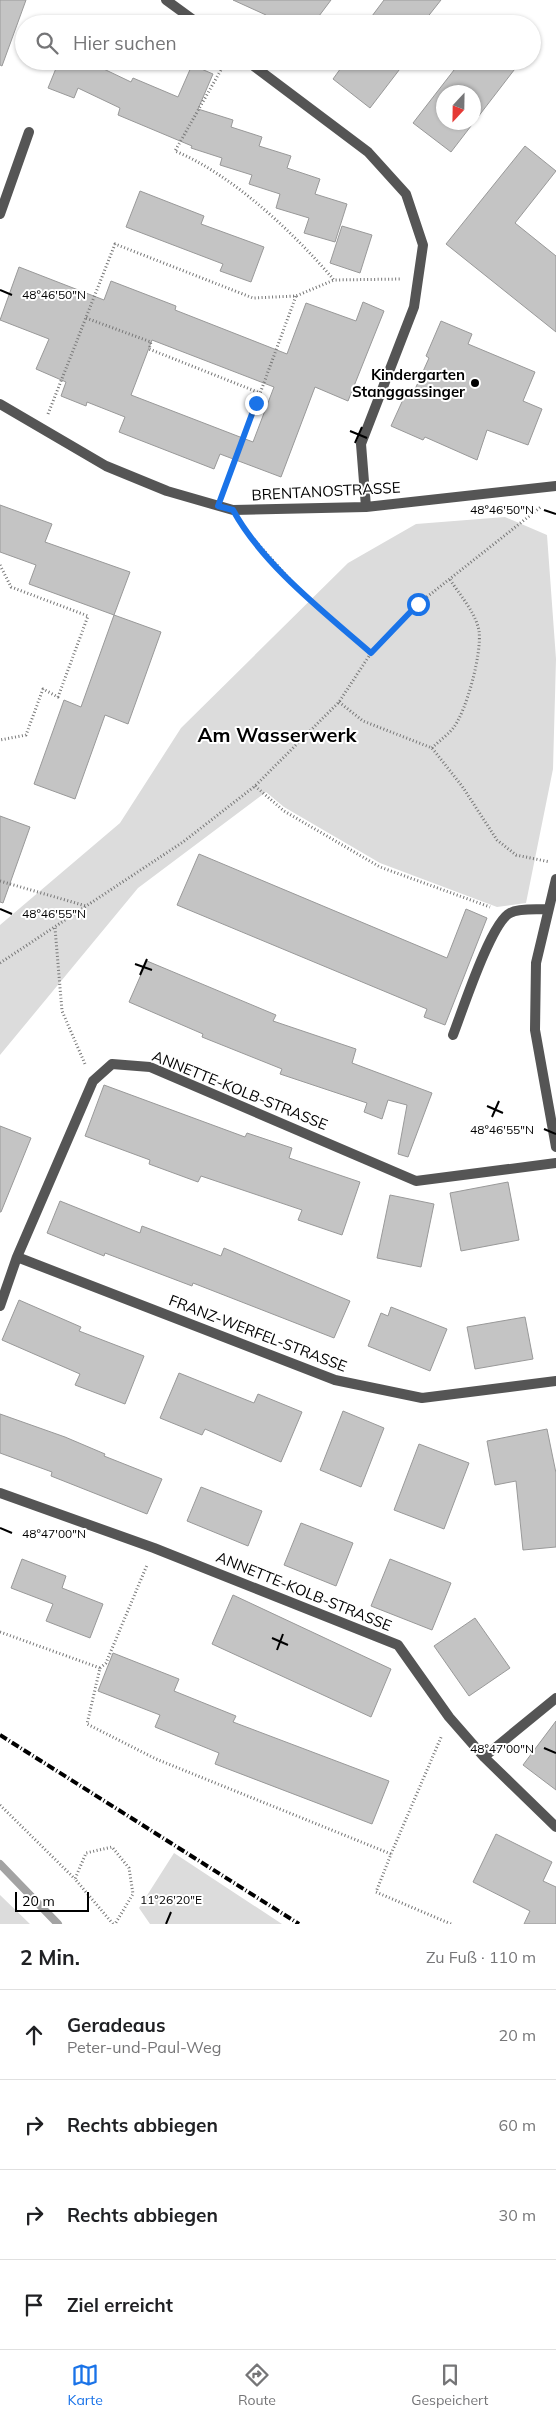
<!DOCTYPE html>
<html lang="de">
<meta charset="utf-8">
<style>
:root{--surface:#fff;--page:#f6f6f6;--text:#202124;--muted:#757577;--line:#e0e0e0;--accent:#1a73e8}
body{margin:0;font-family:Mulish,sans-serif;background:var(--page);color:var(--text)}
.compass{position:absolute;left:436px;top:85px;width:45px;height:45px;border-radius:50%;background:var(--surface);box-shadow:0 1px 4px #0004;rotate:202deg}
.scale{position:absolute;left:15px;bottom:12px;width:74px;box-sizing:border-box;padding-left:5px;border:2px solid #000;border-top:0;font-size:14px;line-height:18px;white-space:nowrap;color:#000;-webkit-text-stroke:4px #fff;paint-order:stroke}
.stop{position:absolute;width:15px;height:15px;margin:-11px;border:4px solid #1a73e8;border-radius:50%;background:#fff}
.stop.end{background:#1a73e8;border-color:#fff;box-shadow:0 1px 5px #0008}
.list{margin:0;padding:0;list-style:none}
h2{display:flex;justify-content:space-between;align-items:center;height:65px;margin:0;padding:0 20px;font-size:21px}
h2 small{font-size:16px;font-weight:400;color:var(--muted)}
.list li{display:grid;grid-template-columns:32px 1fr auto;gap:15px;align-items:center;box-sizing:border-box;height:90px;padding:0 20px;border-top:1px solid var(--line)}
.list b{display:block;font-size:19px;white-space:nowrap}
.list p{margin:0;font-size:16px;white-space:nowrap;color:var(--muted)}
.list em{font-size:16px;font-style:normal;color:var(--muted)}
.icon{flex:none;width:28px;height:28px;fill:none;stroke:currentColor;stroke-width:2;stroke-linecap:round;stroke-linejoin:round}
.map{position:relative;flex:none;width:556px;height:1924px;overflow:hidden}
.search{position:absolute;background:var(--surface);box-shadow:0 1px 4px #0004;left:15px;right:15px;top:15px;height:55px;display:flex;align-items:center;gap:12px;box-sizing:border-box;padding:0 18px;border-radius:28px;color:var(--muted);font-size:19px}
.sheet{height:425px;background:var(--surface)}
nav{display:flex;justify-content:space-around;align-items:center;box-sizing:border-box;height:70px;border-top:1px solid var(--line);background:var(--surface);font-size:14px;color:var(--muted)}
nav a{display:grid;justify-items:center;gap:2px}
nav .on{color:var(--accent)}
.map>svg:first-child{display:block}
.green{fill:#dcdcdc}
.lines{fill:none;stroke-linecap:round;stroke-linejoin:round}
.stream{stroke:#a3a3a3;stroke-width:8}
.building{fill:#c4c4c4;stroke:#999;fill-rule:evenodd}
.path{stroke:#777;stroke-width:3;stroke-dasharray:1 2.5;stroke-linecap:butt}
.service{stroke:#555;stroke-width:10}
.minor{stroke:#555;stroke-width:10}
.rail{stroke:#000;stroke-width:4;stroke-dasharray:8 2.5 1 2.5;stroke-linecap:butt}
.route{stroke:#1a73e8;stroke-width:6}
.ticks{fill:none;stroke:#000;stroke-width:2}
.poi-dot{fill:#000;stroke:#fff;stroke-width:2}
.labels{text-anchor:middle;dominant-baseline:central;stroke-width:4;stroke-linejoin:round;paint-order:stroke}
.poi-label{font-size:15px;font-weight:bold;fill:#000;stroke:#fff;text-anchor:end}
.street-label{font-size:15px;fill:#000;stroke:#fff}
.district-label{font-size:20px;font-weight:bold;fill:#000;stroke:#fff}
.ticks-label{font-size:12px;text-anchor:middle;fill:#000;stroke:#fff;stroke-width:4;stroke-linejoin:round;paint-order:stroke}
</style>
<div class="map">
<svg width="556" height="1924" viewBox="0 0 556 1924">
<rect width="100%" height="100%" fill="#fff"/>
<path class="green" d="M505 517 547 535 556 659 553 769 526 903 497 907 380 863 284 807 266 792 138 888 0 1055V925L120 823 181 728 348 563 416 524Z
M174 1853 282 1924H150L139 1908Z
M0 1895 30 1924H0Z"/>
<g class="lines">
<path class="stream" d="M0 1864 58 1924"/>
</g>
<path class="building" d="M0 0H26L2 66 0 65Z
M233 0H331L313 24H259L266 15Z
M384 0H441L422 24H366Z
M59 61H87L131 82 133 78 178 97 192 65 213 74 198 109 233 120 231 127 262 137 259 146 291 156 287 168 320 179 315 194 347 204 335 242 304 233 309 218 276 208 280 194 249 184 252 175 220 165 222 158 191 148 192 146 118 115 120 108 78 88 74 98 48 88Z
M346 61H406L370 108 333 79Z
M461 61H521L451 152 413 123ZM444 92H474V122H444Z
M525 146 556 171 515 223 556 256V332L446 244Z
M140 191 204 216 201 224 264 247 251 282 220 271 223 264 126 227Z
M342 226 372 235 360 273 330 263Z
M19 267 104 300 111 281 176 306 175 310 287 354 306 303 356 321 363 302 384 311 348 401 315 387 281 477 220 454 214 469 119 432 125 417 87 402 86 406 61 396 66 382 36 369 49 339 0 320ZM152 340 274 387 253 442 131 395Z
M441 321 472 334 468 344 535 372 523 401 542 409 528 445 487 430 477 460 425 437 423 440 391 426 406 393 412 396 429 358 426 356Z
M0 505 52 524 45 542 130 572 114 615 29 584 36 565 0 552Z
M114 615 161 632 128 724 105 715 75 799 34 784 64 700 81 707Z
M0 816 30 827 3 903 0 902Z
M199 854 447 958 466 909 487 918 445 1025 424 1017 427 1009 177 905Z
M147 961 276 1015 273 1021 356 1049 352 1063 432 1093 408 1157 398 1154 407 1105 388 1100 382 1119 364 1112 367 1103 280 1074 282 1069 202 1037 203 1034 129 1002Z
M104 1085 245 1137 247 1133 292 1148 289 1158 360 1182 342 1235 298 1220 302 1210 201 1176 198 1182 149 1164 150 1160 85 1136Z
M0 1126 31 1138 1 1212H0Z
M508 1182 519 1240 461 1251 450 1193Z
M390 1195 434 1204 421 1267 377 1258Z
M60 1201 140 1233 142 1226 221 1256 224 1248 350 1301 334 1338 193 1283 192 1286 105 1253 104 1256 47 1233Z
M19 1300 81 1327 79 1331 144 1356 125 1404 75 1385 80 1374 2 1340Z
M391 1307 447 1329 430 1371 368 1346 381 1313 388 1316Z
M525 1317 533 1359 475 1369 467 1327Z
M179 1373 254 1403 258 1394 302 1412 281 1462 205 1429 202 1435 160 1418Z
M343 1411 384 1428 361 1487 320 1470Z
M0 1414 65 1437 105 1454 104 1456 162 1479 147 1514 51 1476 52 1472 0 1453Z
M547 1429 556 1473V1547L523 1550 516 1481 495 1485 487 1441Z
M419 1444 469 1463 444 1529 394 1510Z
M201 1487 262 1511 248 1546 187 1521Z
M301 1523 353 1543 336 1586 284 1565Z
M22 1559 66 1576 62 1588 103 1604 90 1638 46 1621 53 1604 11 1588Z
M390 1559 451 1583 432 1630 371 1606Z
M233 1595 391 1669 371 1717 212 1644Z
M475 1618 510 1668 469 1696 434 1646Z
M113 1653 179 1679 174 1691 236 1716 233 1722 389 1781 372 1824 215 1764 219 1753 155 1727 160 1715 98 1691Z
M556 1721V1790L523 1765Z
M496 1834 552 1862 543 1881 556 1887V1924H524L530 1911 473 1882Z"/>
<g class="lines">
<path class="path" d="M226 61 175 151C233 175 294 233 334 280L402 279
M86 318 151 342 149 349 260 393
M48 414 115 244 253 298 296 296 334 280
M224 491 296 296
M242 526 303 594 371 653
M0 565 11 587 88 616 58 697 43 689 26 735 0 740
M339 702 363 721 432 748 462 786 497 840 516 855 550 862
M432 748C439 741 449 734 454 727 467 709 482 653 479 631 476 613 459 594 449 578
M255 786 284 811 380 867 490 907
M0 881 86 906
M55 928 62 1011 85 1064
M0 963 183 842 255 786 339 702 371 653 418 604 542 506
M0 1632 100 1668 87 1724 156 1759 391 1854 376 1892 451 1924
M100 1668 106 1663 147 1565
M0 1805 75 1879
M391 1854 442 1735
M113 1924 75 1879 86 1853 112 1847 129 1868 133 1894 115 1924"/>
<path class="service" d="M0 214 29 132
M453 1035C462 1012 491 922 510 913 520 908 536 910 548 909"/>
<path class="minor" d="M166 0 199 24
M247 61 368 152 406 194 423 245 414 307 361 444 366 507
M0 404 106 466 167 491 233 510 366 507 556 486
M556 879 536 963 535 1030 556 1147
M17 1257 335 1380 422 1398 556 1381
M0 1306 17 1257 93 1081 112 1064 150 1067 416 1181 556 1163
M0 1493 154 1548 398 1645 449 1717 484 1757 556 1827
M484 1757 556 1698"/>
<path class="rail" d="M0 1735 299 1924"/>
</g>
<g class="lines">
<path class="route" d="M256 403 218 506 233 510C263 565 324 612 371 653L418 604"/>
</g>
<path class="ticks" d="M0 290 12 295M350 431 367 438M355 443 362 427M544 510 556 514M0 909 12 914M135 964 152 970M140 975 147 959M487 1106 503 1113M492 1117 499 1101M544 1129 556 1134M0 1528 12 1533M272 1638 288 1645M277 1650 283 1634M544 1748 556 1753M166 1924 171 1912"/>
<circle class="poi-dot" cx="475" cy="383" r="5"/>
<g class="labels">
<g class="poi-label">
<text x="465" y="374">Kindergarten<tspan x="465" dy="17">Stanggassinger</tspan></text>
</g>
<g class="street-label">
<text transform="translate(326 491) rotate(-3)">BRENTANOSTRASSE</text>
<text transform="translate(240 1090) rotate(22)">ANNETTE-KOLB-STRASSE</text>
<text transform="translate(258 1333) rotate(21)">FRANZ-WERFEL-STRASSE</text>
<text transform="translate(304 1591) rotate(22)">ANNETTE-KOLB-STRASSE</text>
</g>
<g class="district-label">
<text x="277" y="734">Am Wasserwerk</text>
</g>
</g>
<g class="ticks-label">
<text x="54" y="299">48°46'50"N</text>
<text x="502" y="514">48°46'50"N</text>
<text x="54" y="918">48°46'55"N</text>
<text x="502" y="1134">48°46'55"N</text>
<text x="54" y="1538">48°47'00"N</text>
<text x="502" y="1753">48°47'00"N</text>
<text x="171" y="1904">11°26'20"E</text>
</g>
</svg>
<svg class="compass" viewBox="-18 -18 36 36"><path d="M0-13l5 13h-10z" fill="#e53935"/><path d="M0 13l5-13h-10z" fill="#757577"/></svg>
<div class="scale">20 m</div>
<div class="stop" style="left:418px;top:604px"></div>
<div class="stop end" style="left:256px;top:403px"></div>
<div class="search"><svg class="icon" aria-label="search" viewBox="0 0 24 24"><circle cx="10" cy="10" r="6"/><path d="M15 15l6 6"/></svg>Hier suchen</div>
</div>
<section class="sheet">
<h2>2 Min.<small>Zu Fuß · 110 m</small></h2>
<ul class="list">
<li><svg class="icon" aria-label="ahead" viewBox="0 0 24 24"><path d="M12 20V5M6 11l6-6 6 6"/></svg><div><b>Geradeaus</b><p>Peter-und-Paul-Weg</p></div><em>20 m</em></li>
<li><svg class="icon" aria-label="right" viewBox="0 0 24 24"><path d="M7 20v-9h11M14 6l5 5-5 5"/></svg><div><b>Rechts abbiegen</b></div><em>60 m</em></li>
<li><svg class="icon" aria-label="right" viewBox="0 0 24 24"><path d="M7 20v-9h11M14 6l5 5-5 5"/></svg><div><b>Rechts abbiegen</b></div><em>30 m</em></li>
<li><svg class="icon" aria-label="arrive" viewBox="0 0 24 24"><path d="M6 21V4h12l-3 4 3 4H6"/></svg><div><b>Ziel erreicht</b></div></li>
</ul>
</section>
<nav>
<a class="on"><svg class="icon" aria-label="map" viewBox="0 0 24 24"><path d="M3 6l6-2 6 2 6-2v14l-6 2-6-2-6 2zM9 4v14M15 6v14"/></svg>Karte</a>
<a><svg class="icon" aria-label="directions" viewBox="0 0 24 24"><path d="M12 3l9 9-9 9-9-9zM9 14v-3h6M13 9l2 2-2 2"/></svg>Route</a>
<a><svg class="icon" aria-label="saved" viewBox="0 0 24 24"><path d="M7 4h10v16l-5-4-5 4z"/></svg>Gespeichert</a>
</nav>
